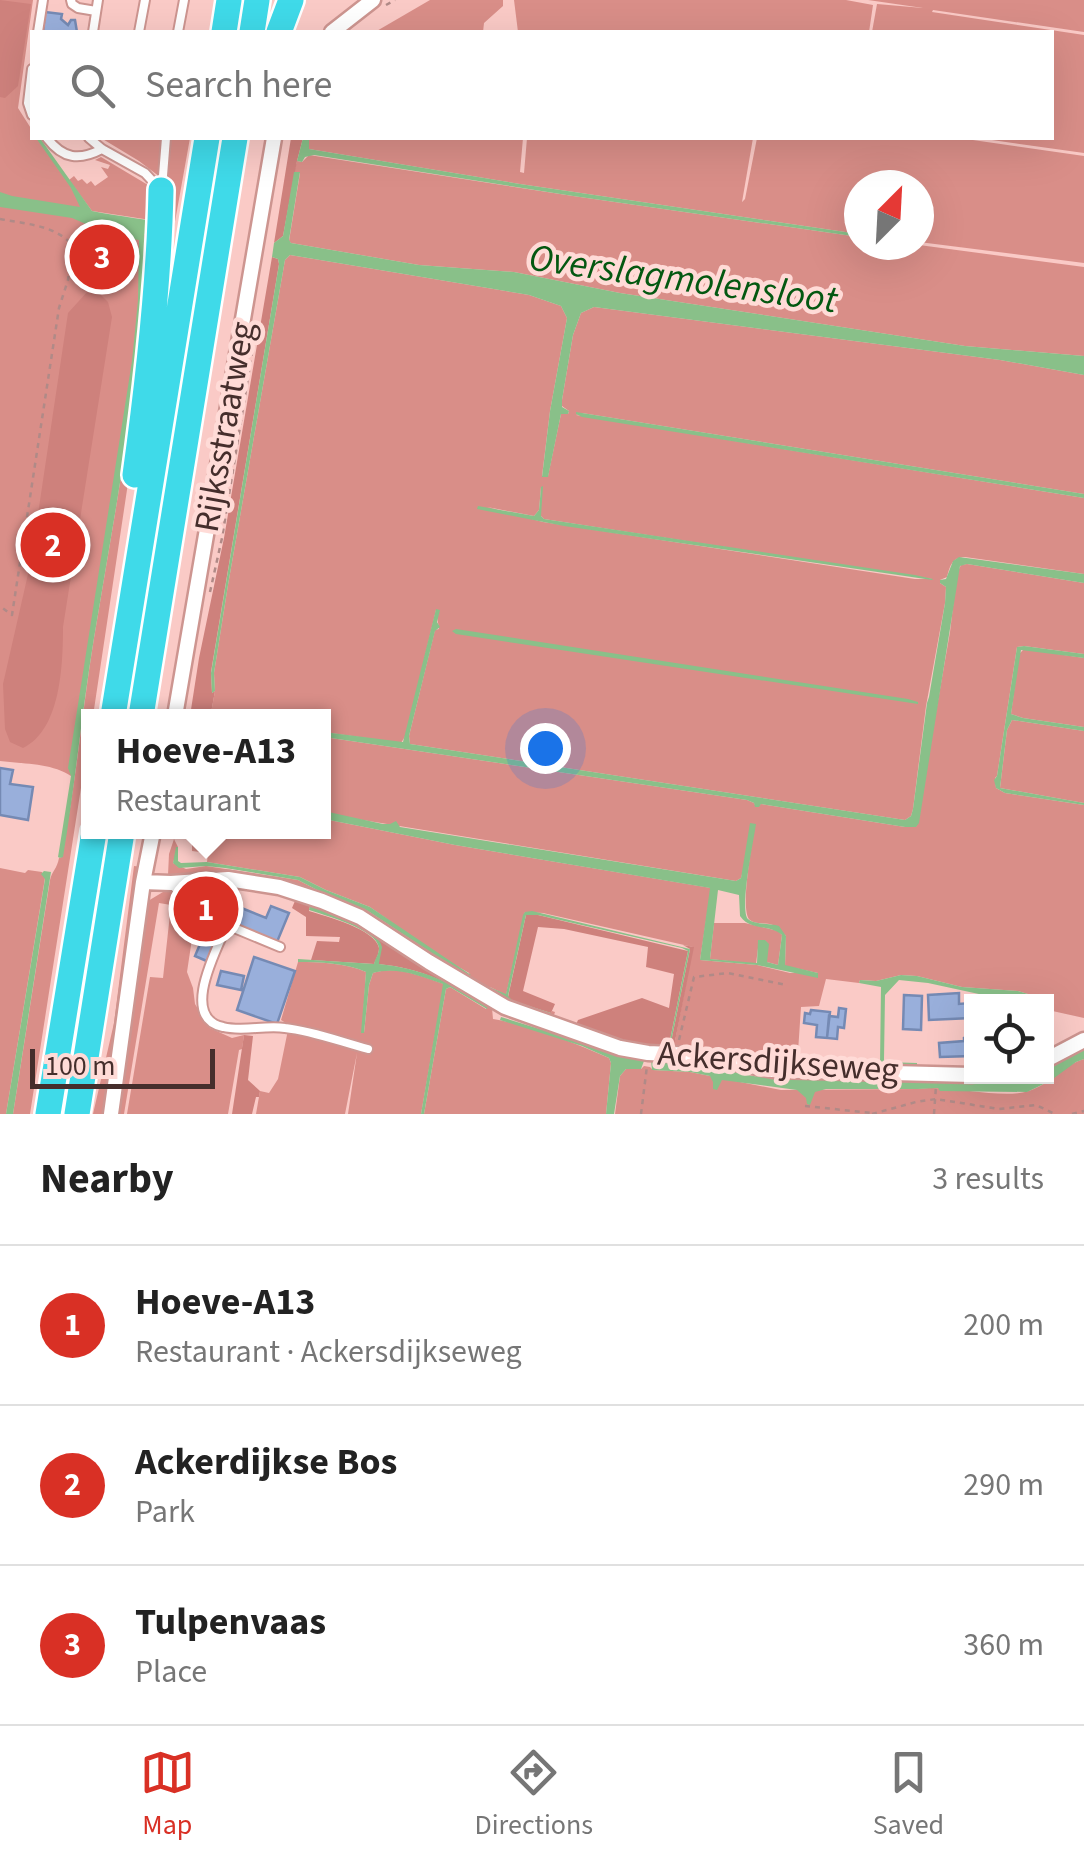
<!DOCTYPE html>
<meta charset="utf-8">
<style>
:root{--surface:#fff;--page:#f2f2f2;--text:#222;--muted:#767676;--line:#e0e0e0;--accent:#d93025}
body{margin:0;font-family:"Source Sans 3",sans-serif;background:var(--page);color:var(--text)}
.controls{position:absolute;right:30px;bottom:30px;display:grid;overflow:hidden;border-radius:0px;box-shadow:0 10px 40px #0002}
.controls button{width:90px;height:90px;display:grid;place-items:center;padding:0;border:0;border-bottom:2px solid var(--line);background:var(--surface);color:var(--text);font:50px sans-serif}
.compass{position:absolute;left:844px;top:170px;width:90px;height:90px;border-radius:50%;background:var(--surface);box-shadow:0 10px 40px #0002;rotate:24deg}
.scale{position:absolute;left:30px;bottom:25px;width:185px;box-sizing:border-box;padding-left:10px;border:5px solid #452e2c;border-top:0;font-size:28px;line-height:35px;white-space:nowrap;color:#452e2c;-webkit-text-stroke:8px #ffdbd7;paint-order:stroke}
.you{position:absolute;left:545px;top:748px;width:35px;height:35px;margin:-25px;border:8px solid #fff;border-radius:50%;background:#1a73e8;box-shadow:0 0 0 15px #1a73e833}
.badge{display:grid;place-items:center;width:65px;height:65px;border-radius:50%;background:var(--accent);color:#fff;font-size:32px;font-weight:700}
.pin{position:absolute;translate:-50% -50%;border:5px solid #fff;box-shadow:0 2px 10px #0006}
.popup{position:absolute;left:81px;top:709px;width:250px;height:130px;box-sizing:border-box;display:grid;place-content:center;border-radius:0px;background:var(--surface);filter:drop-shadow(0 2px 8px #0005);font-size:32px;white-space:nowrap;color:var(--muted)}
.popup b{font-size:38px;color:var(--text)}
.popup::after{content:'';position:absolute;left:50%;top:100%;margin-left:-20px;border:20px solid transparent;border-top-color:var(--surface)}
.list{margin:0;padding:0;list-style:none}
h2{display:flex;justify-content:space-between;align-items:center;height:130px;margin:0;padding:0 40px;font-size:42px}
h2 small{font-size:32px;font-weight:400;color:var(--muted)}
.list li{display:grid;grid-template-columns:65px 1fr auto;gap:30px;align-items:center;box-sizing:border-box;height:160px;padding:0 40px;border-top:2px solid var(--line)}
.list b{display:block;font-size:38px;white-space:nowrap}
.list p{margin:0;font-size:32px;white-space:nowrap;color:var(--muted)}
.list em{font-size:32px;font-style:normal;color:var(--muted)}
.icon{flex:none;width:55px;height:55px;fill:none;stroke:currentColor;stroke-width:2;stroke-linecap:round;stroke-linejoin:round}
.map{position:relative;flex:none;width:1084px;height:1114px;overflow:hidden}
.search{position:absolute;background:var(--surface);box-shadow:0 10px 40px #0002;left:30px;right:30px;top:30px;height:110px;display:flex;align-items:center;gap:25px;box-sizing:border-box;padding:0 35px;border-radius:0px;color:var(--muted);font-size:38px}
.sheet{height:610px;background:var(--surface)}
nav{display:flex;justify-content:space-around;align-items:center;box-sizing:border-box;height:140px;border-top:2px solid var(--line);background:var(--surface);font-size:28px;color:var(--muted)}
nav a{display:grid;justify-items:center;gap:5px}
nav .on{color:var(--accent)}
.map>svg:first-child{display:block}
.green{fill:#d98e88;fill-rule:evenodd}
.forest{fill:#ce817c}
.water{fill:#89c089;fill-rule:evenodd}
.building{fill:#99afdb;stroke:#758ab4;stroke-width:2.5}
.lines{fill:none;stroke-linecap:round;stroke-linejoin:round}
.lane-casing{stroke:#cd9590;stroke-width:12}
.street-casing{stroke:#cd9590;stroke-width:19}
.highway-casing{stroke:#fff;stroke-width:30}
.path{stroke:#b08a87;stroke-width:2.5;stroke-dasharray:5 5;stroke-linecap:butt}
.lane{stroke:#fff;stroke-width:8}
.street{stroke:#fff;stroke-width:14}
.highway{stroke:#3fdae9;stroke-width:25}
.labels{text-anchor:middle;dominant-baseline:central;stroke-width:9;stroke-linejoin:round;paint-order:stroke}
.street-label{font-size:35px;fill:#452e2c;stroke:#ffdbd7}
.water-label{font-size:38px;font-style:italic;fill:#045811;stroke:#ffdbd7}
</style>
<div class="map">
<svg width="1084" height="1114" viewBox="0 0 1084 1114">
<rect width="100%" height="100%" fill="#facac6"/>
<path class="green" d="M0 0H33L18 108 32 130V138H38L82 203 89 219 140 232 138 329 71 776C52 763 23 764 0 761Z
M430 0H503V6L484 23 483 32H375Z
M514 0H846L873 5 869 32H518Z
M868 0H1084V32L933 10 932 12 1084 35V153L978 138H1052V32H872L877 4 923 8Z
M101 138H163L160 177 139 161Z
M170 138H190L174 227 166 222Z
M309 138H523L520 172 524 173 527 138H753L742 202 745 199 757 138H959L1084 156V263L919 242V185H859V234L520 184 309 149Z
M309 155 573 196 859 237V245H919L1084 267V356L965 346 620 293 514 272 419 265 291 243 289 241 300 173 294 172 297 161 302 162Z
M101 157 148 185 153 193 157 221 92 211 69 180 74 176 78 181 82 179 87 184 91 181 95 186 108 177 101 167 108 169 110 165 95 160Z
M147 230 139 410 93 716H89L88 743 30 1114H13L50 880C52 871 57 869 59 858H61C76 786 82 711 94 638 116 505 143 371 144 235Z
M290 255 529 295 561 306 567 318 550 411 542 476H548L561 414H568L569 411 562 406V400L573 335 581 313 594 307 1000 360 1084 375V494L582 413 576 415 1084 498V574L965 557C952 557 950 566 947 577L940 580V583L946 587 945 603 926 706 913 809 911 816 905 820 410 744 409 736 435 630 439 629 436 610 406 735 401 743 324 732V716H234L211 713 215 691 214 673 228 585 285 260ZM541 487V516L544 519 932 579H915L543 522 487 507 534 516 539 510Z
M967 564 1084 583V654L1024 646 1017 647 997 776 995 778 996 788 1005 793 1084 805V1018L1048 1010 1046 1002 1038 1001 1028 994 1018 991 962 987 917 976 901 975 876 981 860 980 859 983 826 979 819 1006 801 1007 797 1067 673 1051 693 947 543 913 525 912 506 995 490 987 488 988 549 1016 552 1011 555 1012 553 1018 510 1006 474 980 468 981 279 884 172 877 168 875 169 854 174 839 178 847 173 863 186 869 206 866 298 880 323 893 368 911 436 957 470 977 469 973 441 957 370 907 326 890 300 877 207 862 208 853 192 851V832H324V819L455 845 711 888 700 960 757 965 790 973H818L785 966 786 936C782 932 778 928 773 925 767 922 756 925 750 920 739 912 753 839 755 824L741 878 736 881 344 817 324 811V737L747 800 754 803 756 807 761 804 905 827H916L950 632 957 573 961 565Z
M1024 649 1084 658V727L1023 718 1011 714 1019 654Z
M1012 720 1084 731V803L1000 788 1007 730Z
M134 866 142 867 106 1114H93L114 1023Z
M0 868 25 873 28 870 42 872 45 878 6 1114H0Z
M168 889 174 893 195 919 187 972 193 988 195 1004 210 1028 232 1038 244 1035 242 1049 239 1050 228 1114H127L150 977 163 978 171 905 159 903 124 1114H117L148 901Z
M714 923H745L778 931 782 935 778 965 767 962 765 940H759L756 964 710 959Z
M298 962C319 962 347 963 366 972L362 1033H364L369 985 373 973C396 965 421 976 444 984L421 1114H348L357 1053 345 1114H256L260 1091 269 1093 278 1079 289 1025 281 1020Z
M450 987 486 1009 488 1006 492 1008 493 1019C533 1026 572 1042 609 1058L611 1063 606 1114H424L446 989Z
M1084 1059V1114H615L620 1076 626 1069H641L644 1066 650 1067 653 1070 690 1072 781 1090 918 1089C950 1084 1001 1100 1029 1091 1050 1084 1064 1065 1084 1059Z"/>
<path class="forest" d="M0 0 31 4 18 86 5 98 0 97Z
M291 138H303L297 161 283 236 274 243Z
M272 257 278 259 279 264 211 672 212 693 215 691 211 713 208 712 207 716H190L199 658 224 538Z
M88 291 98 292 108 302 112 317 63 627C63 664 61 730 23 748L10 742 5 729 3 684 31 561 68 313Z
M297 896 351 915 492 1002V1008C456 985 421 968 378 964L380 943 357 923 310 906 309 911C325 916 376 929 379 948 379 954 376 959 374 964L311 960 317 941 339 942 340 937 306 936V917L292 908Z
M526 915H538L688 951 669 1045H636L585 1030 635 1047H670L690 949 683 945 694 947 673 1051C637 1051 608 1042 574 1029L578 1020 642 998 669 1008 674 974 646 967 648 947 564 929 538 927 523 991 555 1004 551 1013 513 1001 508 997Z
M244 1035 253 1036 248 1080 260 1091 259 1097H256L252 1114H232Z"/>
<path class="water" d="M36 138H40L92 211C119 217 148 218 174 227L172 233 147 230 144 235C143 371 116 505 94 638 82 711 75 785 63 857L60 858 58 857 71 776 68 768 132 361 138 300 139 240 116 237 72 218 0 207V192L12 196 80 207 71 188Z
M303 138H309V149L520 184 859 234V237L573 196 314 155 305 157 302 162 297 161Z
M294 172H300L289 240 291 243 419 265 514 272 620 293 965 346 1084 356V375L1000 360 594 307 581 313 573 335 562 400V407L569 411 568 414H561L548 477H542L550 411 567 318 561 306 529 295 290 255 285 260 228 585 214 673 215 691 212 693 211 673 279 264 278 259 272 257 274 243 283 236Z
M576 412 1084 494V498L582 417 576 414Z
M543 486 541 516 544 519 915 575 933 579 932 580 564 526 477 509 478 506 534 516 539 510 541 487Z
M959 557 1084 574V583L967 564 960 566 919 823 916 827H905L761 804 759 807H755L754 803 747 800 324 737V732L403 742 436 609 440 610 437 622 440 627 435 631 409 736 410 744 905 820 911 816 913 809 927 703 929 697 945 603 946 587 940 583V580L946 579 953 561Z
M456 629 908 699 918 702V704L456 634 452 631Z
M1024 646 1084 654V658L1021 650 1011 714 1023 718 1084 727V731L1012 720 1007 730 1000 788 1084 803V805L1005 793 996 788 994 780 997 776 1017 647Z
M324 811 383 824H390L396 821 400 827 736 881 741 878 750 823 756 824C754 839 739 910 748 919 754 925 771 923 779 926L786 936 785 965 818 973V978L757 965 700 960 710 888 455 845 324 819ZM718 890 739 895 740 916C752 932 767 923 782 935L778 965 767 962 769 944 765 940H758L757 963 710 959Z
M176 847H178V861L181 863 207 862 300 877 326 890 370 907 471 975 466 976 368 911 323 893 298 880 225 868 206 866 179 868 173 863Z
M44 871 51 872 13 1114H6L45 879 41 874Z
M310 906C329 912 377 925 382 947 382 949 379 962 379 964 420 968 454 983 488 1006L487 1009 450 987 446 989 424 1114H421L443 984C421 976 396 966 373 973L369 985 364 1033H361L366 972C347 963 319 962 298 962V959L374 964C375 959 379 954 379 948 377 929 324 915 309 910Z
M532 911 690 949 670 1047H635L620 1041 636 1045H669L688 951 682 948 538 915H526L508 996 513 1001 551 1013 549 1016 512 1003 488 989 489 987 506 994 523 915 525 912Z
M901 975 917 976 962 987 1018 991 1028 994 1038 1001 988 996 928 983 899 980 885 995 884 1060 886 1062 917 1063V1067L882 1066 880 1064 881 987 859 983 860 980 876 981Z
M501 1017 644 1061 641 1069H626L620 1076 614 1114H606L611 1063 609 1058 582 1046 500 1020Z
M1084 1046V1059L1076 1062 1050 1081 1027 1092 940 1091 938 1088 918 1089H826L815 1092 810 1105 807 1104 806 1098 797 1090 722 1080 717 1090 713 1089V1082L710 1076 690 1072 652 1070 651 1060C665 1060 679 1059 692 1061 711 1063 748 1079 763 1076 819 1078 876 1076 932 1081L933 1083 1046 1076 1047 1067Z"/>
<path class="building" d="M45 12 62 14 61 19 68 25 71 20H75L77 32H43Z
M0 768 13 770 10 784 33 787 28 820 0 815Z
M207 894 266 918 271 906 289 913 277 942 200 911Z
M208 925 222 931 209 962 195 956Z
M254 957 295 971 277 1024 237 1010Z
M221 971 244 976 241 990 217 985Z
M959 993V1004L970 1003 971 1018 929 1020 928 995Z
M904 995 922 996 921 1030 903 1029Z
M839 1008 846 1009 844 1028 838 1027 837 1039 827 1038 829 1016 838 1017Z
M811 1010 830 1012 827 1038 816 1037 817 1025 804 1023 805 1013 810 1014Z
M970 1036 972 1056 940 1057 939 1043 964 1041V1038Z"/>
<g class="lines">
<defs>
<path id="lane" d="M71 0 72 4 78 8 96 11
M38 32 43 0
M93 32 98 0
M139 32 145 0
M178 32 184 0
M32 69 28 103 32 115
M47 138C63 159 79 161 102 149
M89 138 102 149 145 173 158 187
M162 188 166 138
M171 883 198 913 280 947
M227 925C217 949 179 1018 223 1027 242 1032 265 1025 285 1028 313 1031 341 1042 368 1049"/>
<path id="street" d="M332 32 373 0
M175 716 274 138
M143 882 171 883 228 879 279 887 322 901 360 917 429 962 505 1007 620 1048 648 1053 694 1055 773 1070 972 1075
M1046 1060 1084 1040
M111 1114 143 882 153 832"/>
<path id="highway" d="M224 32 229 0
M252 32 257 0
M279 32 291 0
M135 475C148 381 159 286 161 190
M113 716 207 138
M141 716 235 138
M48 1114 94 832
M77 1114 122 832"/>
</defs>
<use href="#lane" class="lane-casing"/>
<use href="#street" class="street-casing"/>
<use href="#highway" class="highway-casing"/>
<path class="path" d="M386 5 395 0
M0 219C26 224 56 225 73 246L68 280 59 308 12 615 0 606
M210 592 222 538 255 334
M679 1040 694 977 728 973 786 985
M805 1106 872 1113
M641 1114 647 1066
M872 1114 916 1102 936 1099 999 1109 1036 1105 1055 1114
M934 1114 936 1086
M1072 1114 1084 1111"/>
<use href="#lane" class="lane"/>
<use href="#street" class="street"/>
<use href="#highway" class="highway"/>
</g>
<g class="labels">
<g class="street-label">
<text transform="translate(225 427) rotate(-80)">Rijksstraatweg</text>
<text transform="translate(778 1062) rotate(4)">Ackersdijkseweg</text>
</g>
<g class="water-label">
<text transform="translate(683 279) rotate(8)">Overslagmolensloot</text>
</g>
</g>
</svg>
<div class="controls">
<button><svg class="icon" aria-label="locate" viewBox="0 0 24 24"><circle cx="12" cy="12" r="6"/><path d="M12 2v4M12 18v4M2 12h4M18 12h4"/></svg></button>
</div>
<svg class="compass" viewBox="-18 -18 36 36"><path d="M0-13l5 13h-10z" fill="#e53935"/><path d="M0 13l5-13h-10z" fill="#767676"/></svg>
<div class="scale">100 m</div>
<div class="you"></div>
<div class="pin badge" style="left:206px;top:909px">1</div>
<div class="popup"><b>Hoeve-A13</b>Restaurant</div>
<div class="pin badge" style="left:53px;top:545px">2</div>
<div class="pin badge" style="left:102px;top:257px">3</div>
<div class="search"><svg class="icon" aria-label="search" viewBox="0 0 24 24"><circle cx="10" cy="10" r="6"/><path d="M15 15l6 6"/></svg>Search here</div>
</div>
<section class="sheet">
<h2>Nearby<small>3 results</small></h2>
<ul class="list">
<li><span class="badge">1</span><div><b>Hoeve-A13</b><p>Restaurant · Ackersdijkseweg</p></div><em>200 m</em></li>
<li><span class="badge">2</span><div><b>Ackerdijkse Bos</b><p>Park</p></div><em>290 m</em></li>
<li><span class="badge">3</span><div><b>Tulpenvaas</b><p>Place</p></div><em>360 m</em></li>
</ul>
</section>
<nav>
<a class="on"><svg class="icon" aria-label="map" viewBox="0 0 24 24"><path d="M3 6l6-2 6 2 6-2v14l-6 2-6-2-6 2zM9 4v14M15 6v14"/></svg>Map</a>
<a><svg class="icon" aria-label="directions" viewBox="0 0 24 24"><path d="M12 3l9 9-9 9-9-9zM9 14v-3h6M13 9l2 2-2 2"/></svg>Directions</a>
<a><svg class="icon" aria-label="saved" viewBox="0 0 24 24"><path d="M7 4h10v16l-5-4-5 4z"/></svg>Saved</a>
</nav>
